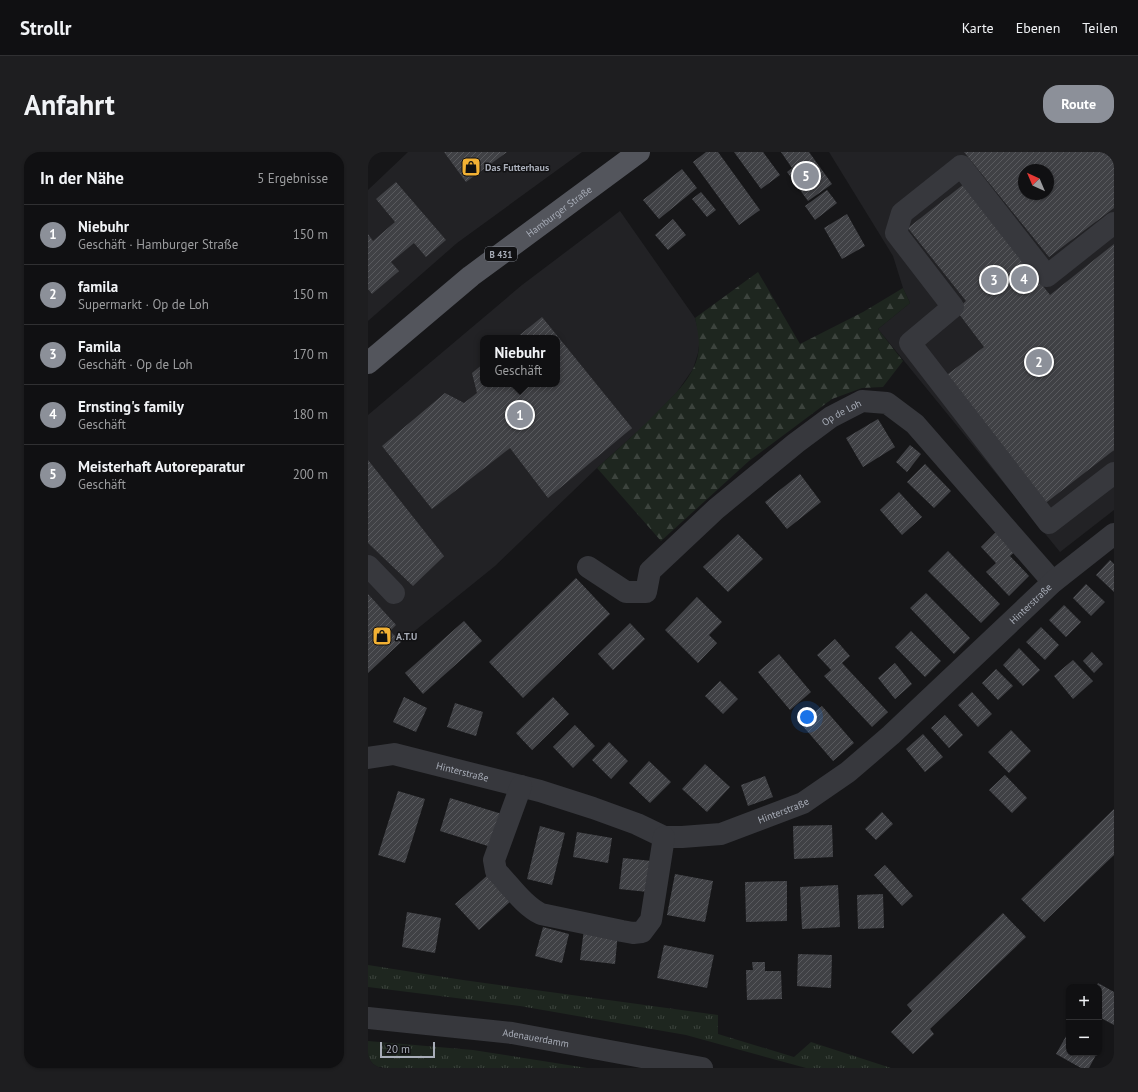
<!DOCTYPE html>
<html lang="de">
<meta charset="utf-8">
<style>
:root{--surface:#101012;--page:#1e1e20;--text:#f1f3f6;--muted:#9c9d9f;--line:#303032;--accent:#8c9099}
body{margin:0;font-family:"PT Sans",sans-serif;background:var(--page);color:var(--text)}
.controls{position:absolute;right:12px;bottom:12px;display:grid;overflow:hidden;border-radius:8px;box-shadow:0 1px 3px #0004}
.controls button{width:36px;height:36px;display:grid;place-items:center;padding:0;border:0;border-bottom:1px solid var(--line);background:var(--surface);color:var(--text);font:20px sans-serif}
.compass{position:absolute;left:650px;top:12px;width:36px;height:36px;border-radius:50%;background:var(--surface);box-shadow:0 1px 3px #0004;rotate:316deg}
.scale{position:absolute;left:12px;bottom:10px;width:55px;box-sizing:border-box;padding-left:4px;border:2px solid #a8adb8;border-top:0;font-size:11px;line-height:14px;white-space:nowrap;color:#a8adb8;-webkit-text-stroke:3px #111113;paint-order:stroke}
.you{position:absolute;left:439px;top:565px;width:14px;height:14px;margin:-10px;border:3px solid #fff;border-radius:50%;background:#1a73e8;box-shadow:0 0 0 6px #1a73e833}
.badge{display:grid;place-items:center;width:26px;height:26px;border-radius:50%;background:var(--accent);color:#fff;font-size:13px;font-weight:700}
.pin{position:absolute;translate:-50% -50%;border:2px solid #fff;box-shadow:0 1px 4px #0006}
.popup{position:absolute;left:112px;top:183px;width:80px;height:52px;box-sizing:border-box;display:grid;place-content:center;border-radius:8px;background:var(--surface);filter:drop-shadow(0 1px 3px #0005);font-size:13px;white-space:nowrap;color:var(--muted)}
.popup b{font-size:15px;color:var(--text)}
.popup::after{content:'';position:absolute;left:50%;top:100%;margin-left:-8px;border:8px solid transparent;border-top-color:var(--surface)}
.list{margin:0;padding:0;list-style:none}
h2{display:flex;justify-content:space-between;align-items:center;height:52px;margin:0;padding:0 16px;font-size:17px}
h2 small{font-size:13px;font-weight:400;color:var(--muted)}
.list li{display:grid;grid-template-columns:26px 1fr auto;gap:12px;align-items:center;box-sizing:border-box;height:60px;padding:0 16px;border-top:1px solid var(--line)}
.list b{display:block;font-size:15px;white-space:nowrap}
.list p{margin:0;font-size:13px;white-space:nowrap;color:var(--muted)}
.list em{font-size:13px;font-style:normal;color:var(--muted)}
.map{position:relative;flex:none;width:746px;height:916px;overflow:hidden;border-radius:16px}
header{display:flex;align-items:center;gap:24px;box-sizing:border-box;height:56px;padding:0 20px;background:var(--surface);border-bottom:1px solid var(--line)}
header strong{font-size:19px}
nav{display:flex;gap:22px;margin-inline-start:auto;font-size:14px}
.intro{display:flex;align-items:center;justify-content:space-between;box-sizing:border-box;height:96px;padding:0 24px}
h1{margin:0;font-size:28px}
.button{padding:10px 18px;border-radius:16px;background:var(--accent);color:#fff;font-size:14px;font-weight:700}
main{display:flex;gap:24px;padding:0 24px}
aside{flex:1;background:var(--surface);border-radius:16px;box-shadow:0 1px 3px #0004}
.map>svg:first-child{display:block}
.built{fill:#222225;fill-rule:evenodd}
.grass{fill:url(#grass-tufts)}
.forest{fill:url(#forest-firs)}
.building{fill:url(#building-hatch);fill-rule:evenodd}
.lines{fill:none;stroke-linecap:round;stroke-linejoin:round}
.minor{stroke:#37383d;stroke-width:22}
.major{stroke:#53555c;stroke-width:22}
.labels{text-anchor:middle;dominant-baseline:central;stroke-width:3;stroke-linejoin:round;paint-order:stroke}
.shield{fill:#111113;stroke:#7b7e86;stroke-width:1}
.shield-label{font-size:9px;font-weight:bold;fill:#a8adb8}
.poi-label{font-size:10px;font-weight:bold;fill:#a8adb8;stroke:#111113;text-anchor:start}
.street-label{font-size:10px;fill:#a8adb8;stroke:#111113}
</style>
<header>
<strong>Strollr</strong>
<nav><a>Karte</a><a>Ebenen</a><a>Teilen</a></nav>
</header>
<div class="intro"><h1>Anfahrt</h1><a class="button">Route</a></div>
<main>
<aside>
<h2>In der Nähe<small>5 Ergebnisse</small></h2>
<ul class="list">
<li><span class="badge">1</span><div><b>Niebuhr</b><p>Geschäft · Hamburger Straße</p></div><em>150 m</em></li>
<li><span class="badge">2</span><div><b>famila</b><p>Supermarkt · Op de Loh</p></div><em>150 m</em></li>
<li><span class="badge">3</span><div><b>Famila</b><p>Geschäft · Op de Loh</p></div><em>170 m</em></li>
<li><span class="badge">4</span><div><b>Ernsting's family</b><p>Geschäft</p></div><em>180 m</em></li>
<li><span class="badge">5</span><div><b>Meisterhaft Autoreparatur</b><p>Geschäft</p></div><em>200 m</em></li>
</ul>
</aside>
<div class="map">
<svg width="746" height="916" viewBox="0 0 746 916">
<defs>
<pattern id="grass-tufts" width="24" height="20" patternUnits="userSpaceOnUse"><rect width="24" height="20" fill="#1e261f"/><path d="M3 7l-1-3M5 7V3M7 7l1-3M15 17l-1-3M17 17v-4M19 17l1-3" fill="none" stroke="#3c433d"/></pattern>
<pattern id="forest-firs" width="22" height="20" patternUnits="userSpaceOnUse"><rect width="22" height="20" fill="#1e261f"/><path d="M5 1l3.5 6h-7zM16 11l3.5 6h-7z" fill="#3c433d"/></pattern>
<pattern id="building-hatch" width="6" height="6" patternUnits="userSpaceOnUse"><rect width="6" height="6" fill="#404145"/><path d="M-1 1l2-2M0 6l6-6M5 7l2-2" fill="none" stroke="#595a5e"/></pattern>
</defs>
<rect width="100%" height="100%" fill="#161618"/>
<path class="built" d="M40 0H214L89 91 0 169V38Z
M461 0H746V358L692 400 510 177 542 151 535 136 525 104ZM656 18H680V42H656Z
M252 59 327 166 332 186 330 201 325 217 309 240 280 270 229 316 127 414 33 490 0 521V263L154 133ZM115 186H189V232H115Z"/>
<path class="grass" d="M0 813 95 828 350 863V882L426 905 443 890 523 916H438L318 883 152 854 0 835Z
M0 889 105 898 219 916H18L0 914Z"/>
<path class="forest" d="M390 120 432 192 495 160 535 136 542 151 510 177 535 209 515 235 494 236 464 247 381 309 293 389 229 316C252 295 275 275 296 253 307 242 318 231 325 217 334 200 331 184 327 166Z"/>
<path class="building" d="M76 0H139L98 30Z
M338 0H350L392 58 371 73 325 10Z
M366 0H395L412 23 393 37Z
M413 0H441L464 32 440 49 419 20 424 16Z
M596 0H746V56L681 105ZM656 18H680V42H656Z
M314 17 329 36 291 67 275 48Z
M28 30 78 88 58 105 46 91 23 110 31 119 4 142 0 137V82L5 89 27 70 8 47Z
M596 32 682 143 746 92V298L675 353 576 225 616 195 588 158 598 149 540 76Z
M459 38 469 51 447 68 437 54Z
M333 40 348 58 339 65 324 47Z
M479 62 497 94 474 107 456 76Z
M305 67 318 83 300 98 287 83Z
M174 165 264 276 180 346 142 296 64 357 14 294 77 241 96 251 109 241 104 221 115 212V232H189V186H148Z
M510 267 527 295 495 315 478 286Z
M542 293 553 302 539 320 528 310Z
M0 308 76 404 45 434 0 391Z
M557 312 583 339 566 356 539 330Z
M432 322 453 350 419 377 397 350Z
M531 340 554 365 534 383 512 358Z
M629 379 648 399 642 404 661 424 641 444 618 420 628 411 613 395Z
M370 382 395 407 360 440 335 415Z
M580 399 632 452 613 471 560 419Z
M742 408 746 412V440L728 423Z
M208 426 242 462 155 546 121 510Z
M718 432 737 450 723 464 705 446Z
M558 441 602 486 586 502 542 456Z
M0 442 28 473 22 479 33 490 0 521Z
M329 445 354 470 341 483 349 491 330 511 297 478Z
M696 453 713 470 698 485 681 468Z
M96 469 114 489 55 542 37 521Z
M262 471 277 487 245 518 230 502Z
M673 475 691 493 677 508 658 490Z
M543 479 573 509 557 525 527 495Z
M467 487 482 504 474 511 520 560 504 575 456 524 463 518 449 503Z
M651 496 672 518 655 534 635 513Z
M724 500 735 512 726 521 715 509Z
M411 502 443 540 422 558 390 520Z
M705 508 725 529 705 547 686 524Z
M527 511 544 532 527 547 510 526Z
M628 517 645 534 630 548 614 531Z
M352 529 370 547 355 562 337 544Z
M604 540 624 562 610 575 590 553Z
M36 545 59 556 48 580 25 570Z
M185 545 201 562 164 598 148 581Z
M87 551 115 560 108 584 79 575Z
M454 554 486 591 465 609 433 572Z
M577 563 595 583 581 596 563 576Z
M207 573 227 594 205 616 185 595Z
M643 578 663 599 641 621 620 600Z
M555 582 575 605 557 620 538 597Z
M241 590 260 609 243 627 224 608Z
M281 609 303 630 282 651 261 631Z
M337 612 362 635 339 660 314 637Z
M637 623 659 646 644 661 621 638Z
M397 624 405 645 380 654 373 633Z
M30 639 57 647 37 711 10 703Z
M82 646 134 662 123 695 72 679Z
M746 657V703L676 770 653 747Z
M514 660 525 672 508 688 497 677Z
M464 673 465 705 426 707 425 674Z
M172 674 197 681 184 733 159 727Z
M209 680 244 686 240 711 205 705Z
M255 706 284 709 280 740 251 737Z
M517 713 545 744 534 754 506 723Z
M121 722 144 748 111 778 87 752Z
M307 722 345 729 337 770 299 763Z
M419 729V769L378 770 377 730Z
M470 733 472 775 434 777 432 735Z
M515 742 516 776 490 777 489 743Z
M39 760 73 766 67 801 34 795Z
M635 761 658 785 562 877 566 882 545 902 523 880 544 859 539 853Z
M175 775 201 782 194 811 167 804Z
M216 777 250 781 247 812 212 808Z
M296 793 346 803 339 836 289 826Z
M430 802 464 803 463 836 429 834Z
M384 810H397V819H413L414 847 379 848 378 818H385Z
M730 831 746 840V873L731 865V835H728Z
M701 879V901H729L721 916H713L688 902Z"/>
<g class="lines">
<g class="minor">
<path d="M746 71 679 124 593 14 534 61 528 81 585 155 542 191 681 371 746 321"/>
<path d="M0 414 26 441"/>
<path id="s1" d="M220 415 258 440H278L282 419 348 357 428 291 463 265 494 249 519 251 547 272 685 430"/>
<path id="s2" d="M0 606 26 602 172 639 225 656 269 672 296 685H314L353 682 435 651 480 620 523 583 685 430 746 382"/>
<path d="M153 634 126 708 128 719C142 733 155 753 173 762L254 779 265 781 274 780 283 768 296 685"/>
<path id="s3" d="M0 866 144 881 334 916"/>
</g>
<path class="major" id="s4" d="M0 211 103 124 271 0"/>
</g>
<defs>
<symbol id="shop-square" viewBox="-11 -11 22 22"><rect x="-9" y="-9" width="18" height="18" rx="4" fill="#f2b134" stroke="#111113"/><path d="M-5-2.5h2.3a2.7 3.5 0 0 1 5.4 0H5L5.5 6h-11ZM-1.5-2.5h3a1.5 2.3 0 0 0-3 0Z" fill="#111"/></symbol>
</defs>
<g fill-rule="evenodd">
<use href="#shop-square" x="92" y="4" width="22" height="22"/>
<use href="#shop-square" x="3" y="473" width="22" height="22"/>
</g>
<g class="labels">
<rect class="shield" x="117" y="95" width="32" height="14" rx="3"/>
<g class="shield-label">
<text x="133" y="102">B 431</text>
</g>
<g class="poi-label">
<text x="117" y="15">Das Futterhaus</text>
<text x="28" y="484">A.T.U</text>
</g>
<g class="street-label">
<text stroke="none"><textPath href="#s4" startOffset="244">Hamburger Straße</textPath></text>
<text stroke="none"><textPath href="#s1" startOffset="336">Op de Loh</textPath></text>
<text stroke="none"><textPath href="#s2" startOffset="757">Hinterstraße</textPath></text>
<text stroke="none"><textPath href="#s2" startOffset="97">Hinterstraße</textPath></text>
<text stroke="none"><textPath href="#s2" startOffset="433">Hinterstraße</textPath></text>
<text stroke="none"><textPath href="#s3" startOffset="169">Adenauerdamm</textPath></text>
</g>
</g>
</svg>
<div class="controls">
<button>+</button>
<button>−</button>
</div>
<svg class="compass" viewBox="-18 -18 36 36"><path d="M0-13l5 13h-10z" fill="#e53935"/><path d="M0 13l5-13h-10z" fill="#9c9d9f"/></svg>
<div class="scale">20 m</div>
<div class="you"></div>
<div class="pin badge" style="left:152px;top:263px">1</div>
<div class="popup"><b>Niebuhr</b>Geschäft</div>
<div class="pin badge" style="left:671px;top:210px">2</div>
<div class="pin badge" style="left:626px;top:128px">3</div>
<div class="pin badge" style="left:656px;top:127px">4</div>
<div class="pin badge" style="left:438px;top:24px">5</div>
</div>
</main>
